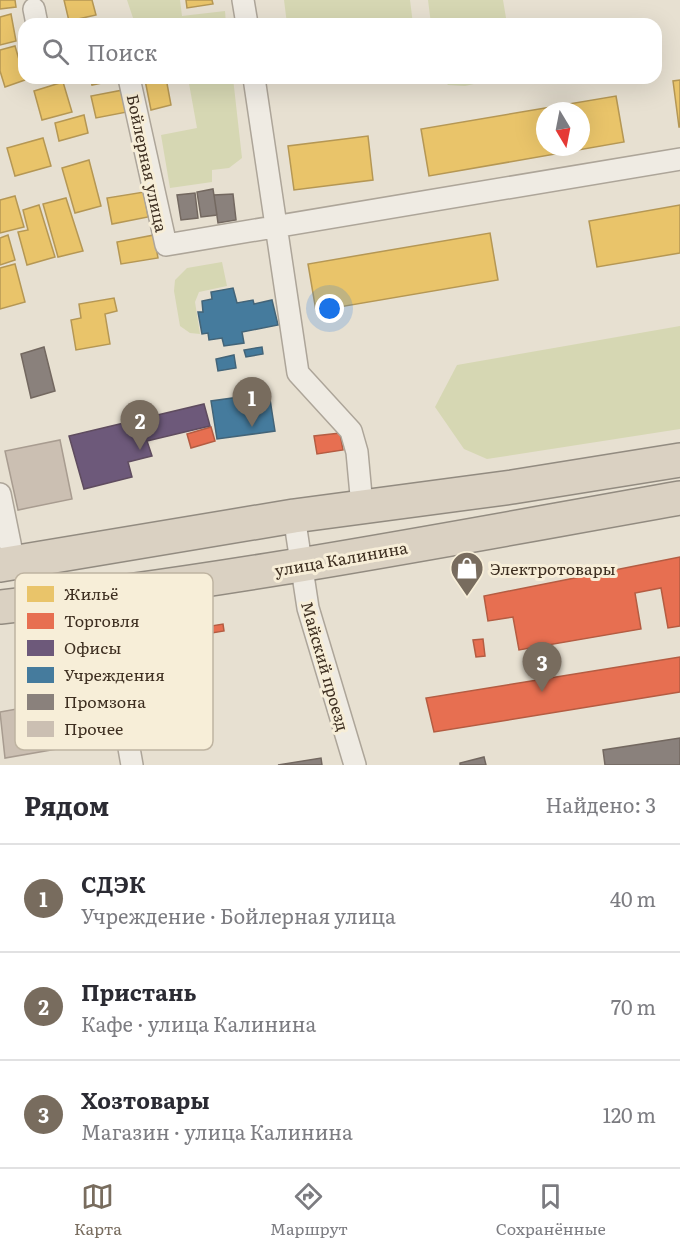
<!DOCTYPE html>
<html lang="ru">
<meta charset="utf-8">
<style>
:root{--surface:#fff;--page:#f2f2f3;--text:#2b2b33;--muted:#7c7c81;--line:#e1e1e2;--accent:#786c5e}
body{margin:0;font-family:Literata,serif;background:var(--page);color:var(--text)}
.compass{position:absolute;left:536px;top:102px;width:54px;height:54px;border-radius:50%;background:var(--surface);box-shadow:0 6px 24px #0002;rotate:170deg}
.you{position:absolute;left:330px;top:309px;width:21px;height:21px;margin:-15px;border:4px solid #fff;border-radius:50%;background:#1a73e8;box-shadow:0 0 0 9px #1a73e833}
.badge{display:grid;place-items:center;width:39px;height:39px;border-radius:50%;background:var(--accent);color:#fff;font-size:20px;font-weight:700}
.pin{position:absolute;translate:-50% -50px;filter:drop-shadow(0 2px 3px #0008)}
.pin::after{content:'';position:absolute;top:32px;width:21px;height:18px;background:inherit;clip-path:polygon(0 0,100% 0,50% 100%)}
.list{margin:0;padding:0;list-style:none}
h2{display:flex;justify-content:space-between;align-items:center;height:78px;margin:0;padding:0 24px;font-size:26px}
h2 small{font-size:20px;font-weight:400;color:var(--muted)}
.list li{display:grid;grid-template-columns:39px 1fr auto;gap:18px;align-items:center;box-sizing:border-box;height:108px;padding:0 24px;border-top:2px solid var(--line)}
.list b{display:block;font-size:22px;white-space:nowrap}
.list p{margin:0;font-size:20px;white-space:nowrap;color:var(--muted)}
.list em{font-size:20px;font-style:normal;color:var(--muted)}
.icon{flex:none;width:33px;height:33px;fill:none;stroke:currentColor;stroke-width:2;stroke-linecap:round;stroke-linejoin:round}
.map{position:relative;flex:none;width:680px;height:765px;overflow:hidden}
.search{position:absolute;background:var(--surface);box-shadow:0 6px 24px #0002;left:18px;right:18px;top:18px;height:66px;display:flex;align-items:center;gap:15px;box-sizing:border-box;padding:0 21px;border-radius:18px;color:var(--muted);font-size:22px}
.sheet{height:402px;background:var(--surface)}
nav{display:flex;justify-content:space-around;align-items:center;box-sizing:border-box;height:84px;border-top:2px solid var(--line);background:var(--surface);font-size:16px;color:var(--muted)}
nav a{display:grid;justify-items:center;gap:3px}
nav .on{color:var(--accent)}
.map>svg:first-child{display:block}
.green{fill:#d6d7b3}
.homes{fill:#e9c46a;stroke:#b59754;stroke-width:1.5;fill-rule:evenodd}
.shops{fill:#e76f51;stroke:#b45c42;stroke-width:1.5}
.offices{fill:#6d597a;stroke:#5f4c5f;stroke-width:1.5}
.public{fill:#457b9d;stroke:#436478;stroke-width:1.5}
.industry{fill:#8a817c;stroke:#736860;stroke-width:1.5}
.building{fill:#cbbfb2;stroke:#a89c90;stroke-width:1.5}
.lines{fill:none;stroke-linecap:round;stroke-linejoin:round}
.street-casing{stroke:#ada599;stroke-width:24}
.highway-casing{stroke:#928b80;stroke-width:36}
.street{stroke:#efebe3;stroke-width:21}
.highway{stroke:#dad1c2;stroke-width:33}
.labels{text-anchor:middle;dominant-baseline:central;stroke-width:6;stroke-linejoin:round;paint-order:stroke}
.street-label{font-size:16px;fill:#3d2e20;stroke:#f7eed8}
.poi-label{font-size:16px;fill:#3d2e20;stroke:#f7eed8;text-anchor:start}
.key{fill:#f7eed8;stroke:#bfb4a1;stroke-width:1.5}
.key-label{font-size:16px;fill:#3d2e20}
</style>
<div class="map">
<svg width="680" height="765" viewBox="0 0 680 765">
<rect width="100%" height="100%" fill="#e7e0d1"/>
<path class="green" d="M127 0H180L182 16 225 11 226 24H135Z
M284 0H410L413 24H287Z
M428 0H503L507 24H431Z
M188 78H233L242 158 229 168 212 170V182L170 188 161 135 197 128Z
M311 78H379C356 84 333 87 311 78Z
M442 78H500L465 86 448 85Z
M222 262 227 286 199 292 195 302 200 334 190 333 180 326 174 291 175 280 187 268Z
M680 326V429L487 459 464 449 435 407 457 365Z"/>
<path class="homes" d="M0 0H15L16 7 0 9Z
M64 0H92L96 15 69 21Z
M186 0H212L213 4 187 8Z
M11 14 16 41 0 45V17Z
M15 46 25 80 5 87 0 71V50Z
M90 78H121V79L92 85Z
M154 78H166L171 105 151 110 145 80Z
M680 80V127H679L673 81Z
M63 82 72 112 42 120 34 91Z
M123 90 127 112 96 118 91 96Z
M616 96 624 142 429 176 421 129ZM545 111H581V147H545Z
M84 115 88 133 59 141 55 123Z
M368 136 373 180 294 190 288 146Z
M43 138 51 166 15 176 7 148Z
M89 160 101 206 75 213 62 168Z
M144 192 148 217 112 224 107 198Z
M15 196 24 227 0 233V200Z
M66 198 83 251 58 257 43 204Z
M39 205 55 257 27 265 18 232 28 230 23 210Z
M680 205V253L597 267 589 221Z
M490 233 498 280 316 311 308 264Z
M8 235 15 260 0 265V238Z
M154 235 158 258 121 264 117 242Z
M15 264 25 302 0 309V268Z
M114 298 117 311 105 314 110 344 76 350 71 320 81 318 79 304Z"/>
<path class="shops" d="M211 427 215 441 191 448 187 434Z
M340 433 343 450 317 454 314 436Z
M680 557V626L668 628 661 588 635 593 641 629 519 650 513 617 488 621 484 596Z
M223 624 224 631 212 633 211 626Z
M483 639 485 656 476 657 473 640Z
M680 657V692L434 732 426 698Z"/>
<path class="offices" d="M204 404 210 426 147 441 152 456 128 462 132 477 84 489 69 436Z"/>
<path class="public" d="M233 288 237 303 253 300 254 304 272 300 278 325 242 332 244 343 224 346 222 338 209 340 208 333 202 334 198 312H203L202 301 212 299 211 292Z
M262 347 263 354 246 357 244 350Z
M234 355 236 368 218 371 216 359Z
M269 393 275 431 217 439 211 401Z"/>
<path class="industry" d="M213 189 217 215 201 217 197 192Z
M195 193 198 218 181 220 177 195Z
M233 194 236 220 218 223 214 195Z
M44 347 55 391 31 398 21 354Z
M680 738V765H605L603 750Z
M484 757 486 765H460V763Z
M321 758 322 765H278Z"/>
<path class="building" d="M60 440 72 499 18 510 5 451Z
M78 698 86 744 5 758 0 712Z"/>
<g class="lines">
<defs>
<path id="street" d="M243 0 247 24
M34 9 37 24
M129 78 166 245 680 159
M254 78 298 373 351 431 357 452 362 506
M0 494 14 563
M294 516 308 608 355 765
M102 596 132 765"/>
<path id="highway" d="M0 565 294 516 512 487 680 460
M0 607C228 582 454 538 680 498"/>
</defs>
<use href="#street" class="street-casing"/>
<use href="#highway" class="highway-casing"/>
<use href="#street" class="street"/>
<use href="#highway" class="highway"/>
</g>
<defs>
<symbol id="shop-pin" viewBox="-11 -11 22 30"><path d="M0 17L-7.5 6A9.5 9.5 0 1 1 7.5 6Z" fill="#786c5e" stroke="#f7eed8"/><path d="M-5-2.5h2.3a2.7 3.5 0 0 1 5.4 0H5L5.5 6h-11ZM-1.5-2.5h3a1.5 2.3 0 0 0-3 0Z" fill="#fff"/></symbol>
</defs>
<g fill-rule="evenodd">
<use href="#shop-pin" x="448" y="549" width="38" height="52"/>
</g>
<g class="labels">
<g class="street-label">
<text transform="translate(148 163) rotate(78)">Бойлерная улица</text>
<text transform="translate(341 558) rotate(-10)">улица Калинина</text>
<text transform="translate(326 666) rotate(74)">Майский проезд</text>
</g>
<g class="poi-label">
<text x="490" y="568">Электротовары</text>
</g>
</g>
<rect x="15" y="573" width="198" height="177" rx="9" class="key"/>
<rect x="27" y="586" width="27" height="16" fill="#e9c46a"/>
<rect x="27" y="613" width="27" height="16" fill="#e76f51"/>
<rect x="27" y="640" width="27" height="16" fill="#6d597a"/>
<rect x="27" y="667" width="27" height="16" fill="#457b9d"/>
<rect x="27" y="694" width="27" height="16" fill="#8a817c"/>
<rect x="27" y="721" width="27" height="16" fill="#cbbfb2"/>
<g class="key-label">
<text x="64" y="600">Жильё</text>
<text x="64" y="627">Торговля</text>
<text x="64" y="654">Офисы</text>
<text x="64" y="681">Учреждения</text>
<text x="64" y="708">Промзона</text>
<text x="64" y="735">Прочее</text>
</g>
</svg>
<svg class="compass" viewBox="-18 -18 36 36"><path d="M0-13l5 13h-10z" fill="#e53935"/><path d="M0 13l5-13h-10z" fill="#7c7c81"/></svg>
<div class="you"></div>
<div class="pin badge" style="left:252px;top:427px">1</div>
<div class="pin badge" style="left:140px;top:450px">2</div>
<div class="pin badge" style="left:542px;top:692px">3</div>
<div class="search"><svg class="icon" aria-label="search" viewBox="0 0 24 24"><circle cx="10" cy="10" r="6"/><path d="M15 15l6 6"/></svg>Поиск</div>
</div>
<section class="sheet">
<h2>Рядом<small>Найдено: 3</small></h2>
<ul class="list">
<li><span class="badge">1</span><div><b>СДЭК</b><p>Учреждение · Бойлерная улица</p></div><em>40 m</em></li>
<li><span class="badge">2</span><div><b>Пристань</b><p>Кафе · улица Калинина</p></div><em>70 m</em></li>
<li><span class="badge">3</span><div><b>Хозтовары</b><p>Магазин · улица Калинина</p></div><em>120 m</em></li>
</ul>
</section>
<nav>
<a class="on"><svg class="icon" aria-label="map" viewBox="0 0 24 24"><path d="M3 6l6-2 6 2 6-2v14l-6 2-6-2-6 2zM9 4v14M15 6v14"/></svg>Карта</a>
<a><svg class="icon" aria-label="directions" viewBox="0 0 24 24"><path d="M12 3l9 9-9 9-9-9zM9 14v-3h6M13 9l2 2-2 2"/></svg>Маршрут</a>
<a><svg class="icon" aria-label="saved" viewBox="0 0 24 24"><path d="M7 4h10v16l-5-4-5 4z"/></svg>Сохранённые</a>
</nav>
